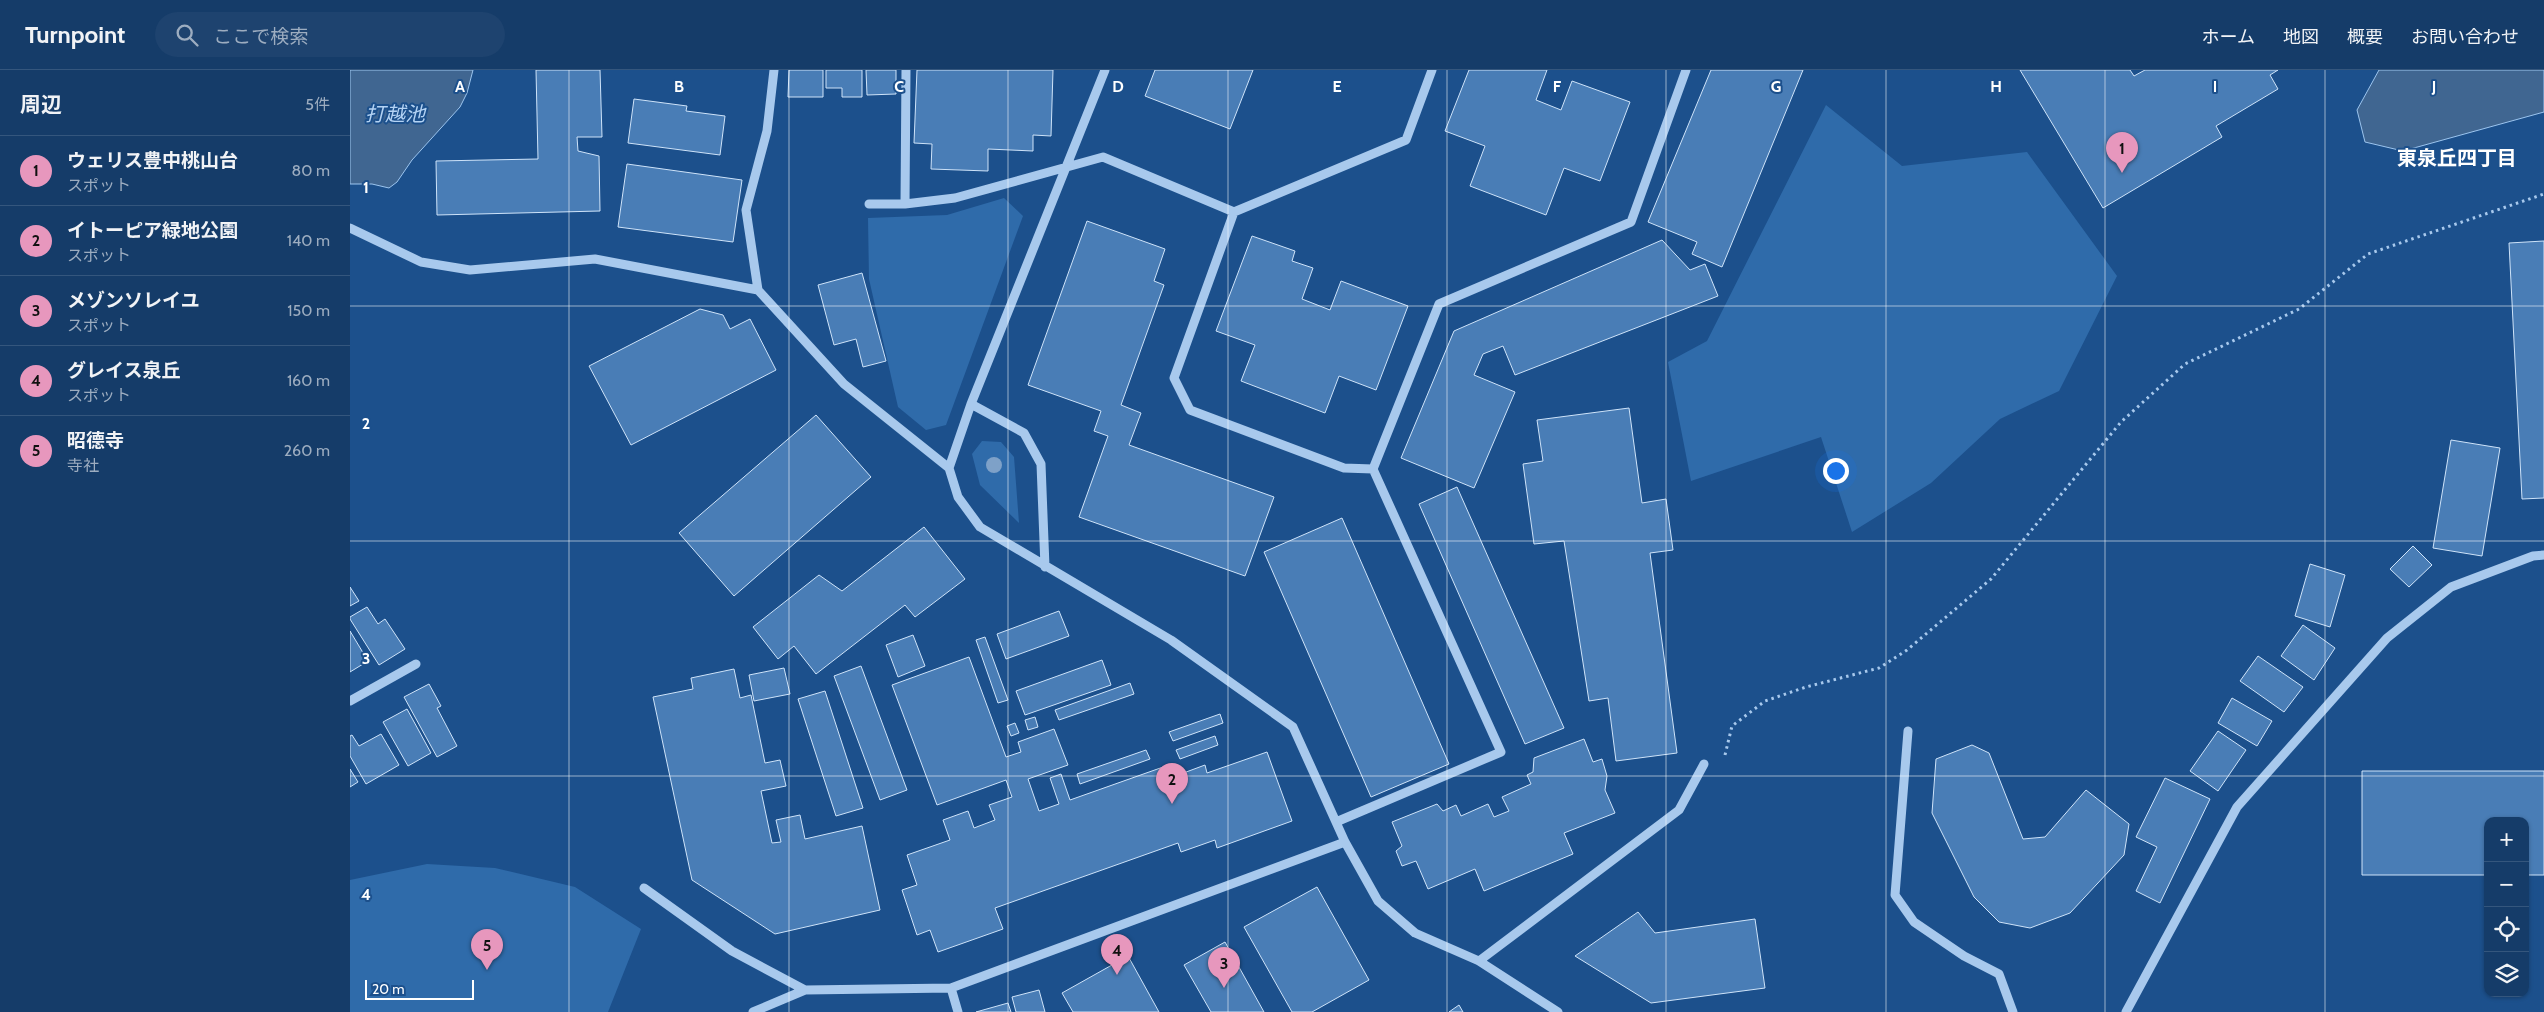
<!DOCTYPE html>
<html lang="ja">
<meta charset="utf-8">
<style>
:root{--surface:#153c69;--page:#1e436f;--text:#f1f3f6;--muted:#9dadc0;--line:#34567d;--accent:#e797bd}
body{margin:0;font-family:Cabin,"Noto Sans JP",sans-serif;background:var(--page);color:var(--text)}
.controls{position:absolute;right:15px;bottom:15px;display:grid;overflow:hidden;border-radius:10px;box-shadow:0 1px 4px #0004}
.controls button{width:45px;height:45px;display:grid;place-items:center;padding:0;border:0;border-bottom:1px solid var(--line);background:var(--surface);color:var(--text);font:25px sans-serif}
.scale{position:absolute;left:15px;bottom:12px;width:109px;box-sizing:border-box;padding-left:5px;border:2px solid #fff;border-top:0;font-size:14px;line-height:18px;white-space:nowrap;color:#fff;-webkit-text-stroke:4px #1c508c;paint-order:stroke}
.you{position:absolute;left:1485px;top:400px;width:18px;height:18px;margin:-12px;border:4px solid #fff;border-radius:50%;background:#1a73e8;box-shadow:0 0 0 8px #1a73e833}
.badge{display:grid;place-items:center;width:32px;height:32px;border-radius:50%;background:var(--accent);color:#111;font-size:16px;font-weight:700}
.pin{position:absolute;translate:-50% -41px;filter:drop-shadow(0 1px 2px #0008)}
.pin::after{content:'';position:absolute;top:26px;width:18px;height:15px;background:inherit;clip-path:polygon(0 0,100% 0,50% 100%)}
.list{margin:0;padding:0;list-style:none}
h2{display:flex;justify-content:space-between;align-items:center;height:65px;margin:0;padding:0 20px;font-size:21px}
h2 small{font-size:16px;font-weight:400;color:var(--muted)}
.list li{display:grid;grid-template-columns:32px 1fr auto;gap:15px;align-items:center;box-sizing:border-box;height:70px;padding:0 20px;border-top:1px solid var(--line)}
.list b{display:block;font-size:19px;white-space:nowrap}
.list p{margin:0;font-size:16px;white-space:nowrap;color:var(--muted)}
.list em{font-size:16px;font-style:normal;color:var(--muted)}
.icon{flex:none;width:28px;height:28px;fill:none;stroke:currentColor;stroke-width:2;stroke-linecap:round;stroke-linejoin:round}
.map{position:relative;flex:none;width:2194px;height:942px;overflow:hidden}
header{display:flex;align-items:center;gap:30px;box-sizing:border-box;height:70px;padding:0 25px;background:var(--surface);border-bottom:1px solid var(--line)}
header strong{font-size:24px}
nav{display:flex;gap:28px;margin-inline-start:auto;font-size:18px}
.search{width:350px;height:45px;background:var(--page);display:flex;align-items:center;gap:12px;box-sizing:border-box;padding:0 18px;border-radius:28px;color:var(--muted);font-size:19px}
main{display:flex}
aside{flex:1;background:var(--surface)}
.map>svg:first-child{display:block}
.green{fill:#2f6baa}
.water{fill:#406691;stroke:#9cc5ef}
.building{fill:#497db6;stroke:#cee3f9}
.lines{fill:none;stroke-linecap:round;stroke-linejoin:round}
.path{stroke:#a8c9ed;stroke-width:3;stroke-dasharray:2.5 4;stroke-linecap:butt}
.minor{stroke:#a8c9ed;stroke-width:9}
.tree{fill:#7ea1c8}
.grid{fill:none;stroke:#fff;stroke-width:1;stroke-opacity:0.55}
.labels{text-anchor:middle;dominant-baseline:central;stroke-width:4;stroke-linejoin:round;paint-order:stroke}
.water-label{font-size:20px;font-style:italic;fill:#b4d3f4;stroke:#1c508c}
.neighbourhood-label{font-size:20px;font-weight:bold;fill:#fff;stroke:#1c508c}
.grid-label{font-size:16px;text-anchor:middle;font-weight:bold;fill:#fff;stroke:#1c508c;stroke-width:4;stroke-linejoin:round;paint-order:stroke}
</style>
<header>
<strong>Turnpoint</strong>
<div class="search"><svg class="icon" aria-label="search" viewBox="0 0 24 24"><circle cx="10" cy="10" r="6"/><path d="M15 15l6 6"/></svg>ここで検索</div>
<nav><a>ホーム</a><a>地図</a><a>概要</a><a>お問い合わせ</a></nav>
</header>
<main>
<aside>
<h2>周辺<small>5件</small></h2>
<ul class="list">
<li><span class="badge">1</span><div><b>ウェリス豊中桃山台</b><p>スポット</p></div><em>80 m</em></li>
<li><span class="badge">2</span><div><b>イトーピア緑地公園</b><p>スポット</p></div><em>140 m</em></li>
<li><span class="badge">3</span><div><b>メゾンソレイユ</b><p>スポット</p></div><em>150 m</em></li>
<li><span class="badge">4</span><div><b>グレイス泉丘</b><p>スポット</p></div><em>160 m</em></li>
<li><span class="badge">5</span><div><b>昭德寺</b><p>寺社</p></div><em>260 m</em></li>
</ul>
</aside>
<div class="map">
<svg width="2194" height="942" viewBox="0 0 2194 942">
<rect width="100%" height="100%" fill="#1c508c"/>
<path class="green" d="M1476 35 1552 96 1677 82 1767 206 1709 321 1650 349 1581 413 1502 462 1471 367 1341 411 1318 292 1357 271Z
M654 128 673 146 596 355 576 360 548 337 519 209 518 148 597 145Z
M632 371 651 372 664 387 669 453 630 415 622 384Z
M77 794 145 798 225 817 291 859 258 942H0V810Z"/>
<path class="water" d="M0 0H123L117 23 110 37 62 90 47 112 39 118 22 114H0Z
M2029 0H2194V42L2053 81 2015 72 2007 40Z"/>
<path class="building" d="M186 0H250L252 67H227L228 81 249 86 250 141 87 145 86 91 188 89Z
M439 0H473V27H438Z
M476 0H512V27H492V18H476Z
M516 0H546V24L517 25Z
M567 0H703L701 66 683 65V81L638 79V101L581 99 582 74 564 73Z
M805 0H903L880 59 795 26Z
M1119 0H1197L1186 30 1211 40 1222 11 1280 32 1250 111 1214 98 1196 145 1120 116 1135 76 1095 61Z
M1361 0H1453L1372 197 1342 184 1347 172 1298 152Z
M1670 0H1780L1784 6 1795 0H1928L1920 5 1928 19 1866 56 1872 67 1753 138Z
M284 29 337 36 336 41 375 46 370 85 278 73Z
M277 94 392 110 383 172 268 157Z
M737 151 815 179 804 211 814 215 771 335 791 343 779 375 924 427 895 506 729 447 758 366 744 361 751 341 678 315Z
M902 166 945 181 942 191 963 198 952 229 980 240 991 211 1058 236 1026 320 989 306 975 343 891 311 905 275 866 261Z
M1312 170 1340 200 1355 194 1368 226 1165 305 1153 276 1133 284 1124 305 1165 322 1124 418 1051 388 1104 261Z
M2194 171V428L2172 429 2159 173Z
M512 203 536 291 513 297 506 269 484 275 468 215Z
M350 239 373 245 380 259 400 249 426 300 281 375 239 296Z
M1279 338 1292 433 1316 429 1323 480 1300 483 1327 683 1266 691 1258 628 1239 631 1214 471 1184 474 1173 394 1193 391 1187 350Z
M466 345 521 407 384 526 329 463Z
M2101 370 2150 378 2132 486 2083 478Z
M1107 417 1214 658 1175 674 1069 434Z
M992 448 1099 694 1021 727 914 482Z
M574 457 615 509 565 547 555 535 466 604 444 576 428 589 403 557 469 505 492 521Z
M2063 476 2082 495 2059 517 2040 499Z
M1960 494 1995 505 1980 557 1945 546Z
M0 517 9 531 0 536Z
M17 537 28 554 35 549 55 579 29 595 0 549V547Z
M709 541 719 566 656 589 647 564Z
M1953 555 1985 578 1964 610 1931 586Z
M0 561 18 591 0 602Z
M563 565 575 596 548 607 536 575Z
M635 567 658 630 648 633 626 570Z
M1908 586 1953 617 1934 642 1890 611Z
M619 587 656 687 671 682 668 672 704 659 718 695 678 709 689 741 709 734 700 708 711 704 720 730 816 696 820 708 855 695 857 703 917 682 942 751 867 778 865 770 831 782 828 773 645 838 653 859 588 882 580 860 567 865 552 820 567 815 557 785 600 770 593 750 618 741 624 758 645 750 639 735 662 727 656 710 587 735 542 615Z
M752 590 761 615 675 645 666 621Z
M511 596 557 720 530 730 484 606Z
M434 598 440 624 404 631 399 605Z
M384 599 390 628 401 625 415 693 430 690 436 716 411 721 422 773 431 772 426 750 450 745 455 769 512 756 530 840 425 864 342 810 303 627 343 619 341 608Z
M780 613 784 624 709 650 705 640Z
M79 614 91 636 87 638 107 676 87 687 54 627Z
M475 621 513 738 486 746 448 629Z
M1882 628 1922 651 1907 676 1868 653Z
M57 639 81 683 58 696 33 652Z
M870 644 873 653 823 671 819 662Z
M685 647 688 657 678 660 675 650Z
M665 653 669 663 661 666 657 656Z
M1868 661 1896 680 1868 721 1840 701Z
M31 664 49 695 16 714 0 686V666L2 665 9 676Z
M865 666 868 675 830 689 826 680Z
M1234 669 1243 692 1252 689 1257 706 1255 720 1265 743 1214 763 1223 784 1134 821 1125 799 1078 819 1066 791 1052 796 1046 781 1052 776 1042 752 1087 734 1093 741 1106 735 1111 746 1138 734 1144 747 1159 741 1152 727 1181 714 1177 705 1183 702 1184 688Z
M1622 675 1639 683 1673 769 1695 767 1736 720 1779 754 1774 785 1720 843 1680 858 1649 852 1624 827 1582 743 1586 689Z
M796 680 800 689 730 714 727 704Z
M0 699 8 712 0 717Z
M2012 701H2194V805H2175V751H2138V805H2012Z
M1815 708 1860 729 1810 833 1786 821 1807 777 1786 767Z
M967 817 1019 910 962 942H942L894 857Z
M1288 842 1305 863 1405 849 1415 918 1301 933 1225 886Z
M875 872 914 942H861L834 895Z
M778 886 809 942H723L712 923Z
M689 920 695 942H666L662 927Z
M658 933 661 942H626Z
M1109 935 1113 942H1099Z"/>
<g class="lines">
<path class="path" d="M1375 685 1382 656 1415 631 1456 617 1529 598 1557 580 1641 509 1771 352 1835 294 1949 239 2018 184 2194 124"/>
<path class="minor" d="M424 0 417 61 396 140 408 220 494 314 599 398
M755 0 621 334 599 398 608 427 630 457 821 570 943 657 995 772 1028 831 1065 863 1129 891 1208 942
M519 134H555L605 128 753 87 884 142 1056 70 1082 0
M555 134 556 0
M884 142 824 308 840 340 994 398 1023 399
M0 158 71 192 120 200 245 189 408 220
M621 334 674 363 691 394 695 497
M0 631 66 594
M1558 661 1545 825 1564 852 1614 886 1649 904 1663 942
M986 752 1151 682 1023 399 1089 234 1281 152 1336 0
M294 818 382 881 455 920
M1129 891 1329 740 1354 694
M601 918 608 942
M403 942 455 920 601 918 995 772
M1776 942 1887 737 2037 568 2101 517 2183 486 2194 485"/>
</g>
<circle class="tree" cx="644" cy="395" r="8"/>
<path class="grid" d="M219 0V942M439 0V942M658 0V942M878 0V942M1097 0V942M1316 0V942M1536 0V942M1755 0V942M1975 0V942M0 236H2194M0 471H2194M0 706H2194"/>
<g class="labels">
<g class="water-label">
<text x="45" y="44">打越池</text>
</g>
<g class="neighbourhood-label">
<text x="2107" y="88">東泉丘四丁目</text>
</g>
</g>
<g class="grid-label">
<text x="110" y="22">A</text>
<text x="329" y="22">B</text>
<text x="549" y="22">C</text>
<text x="768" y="22">D</text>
<text x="987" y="22">E</text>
<text x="1207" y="22">F</text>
<text x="1426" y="22">G</text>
<text x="1646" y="22">H</text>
<text x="1865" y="22">I</text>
<text x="2084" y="22">J</text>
<text x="16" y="123">1</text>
<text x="16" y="359">2</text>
<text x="16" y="594">3</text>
<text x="16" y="830">4</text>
</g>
</svg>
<div class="controls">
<button>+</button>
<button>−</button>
<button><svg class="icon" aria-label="locate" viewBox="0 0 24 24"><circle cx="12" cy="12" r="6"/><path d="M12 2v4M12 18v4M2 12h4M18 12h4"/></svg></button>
<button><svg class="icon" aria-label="layers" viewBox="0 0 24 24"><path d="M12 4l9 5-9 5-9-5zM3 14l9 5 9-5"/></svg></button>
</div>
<div class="scale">20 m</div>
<div class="you"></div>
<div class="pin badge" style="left:1772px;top:103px">1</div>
<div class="pin badge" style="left:822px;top:734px">2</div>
<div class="pin badge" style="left:874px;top:918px">3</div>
<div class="pin badge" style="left:767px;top:905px">4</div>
<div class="pin badge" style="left:137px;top:900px">5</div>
</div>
</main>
